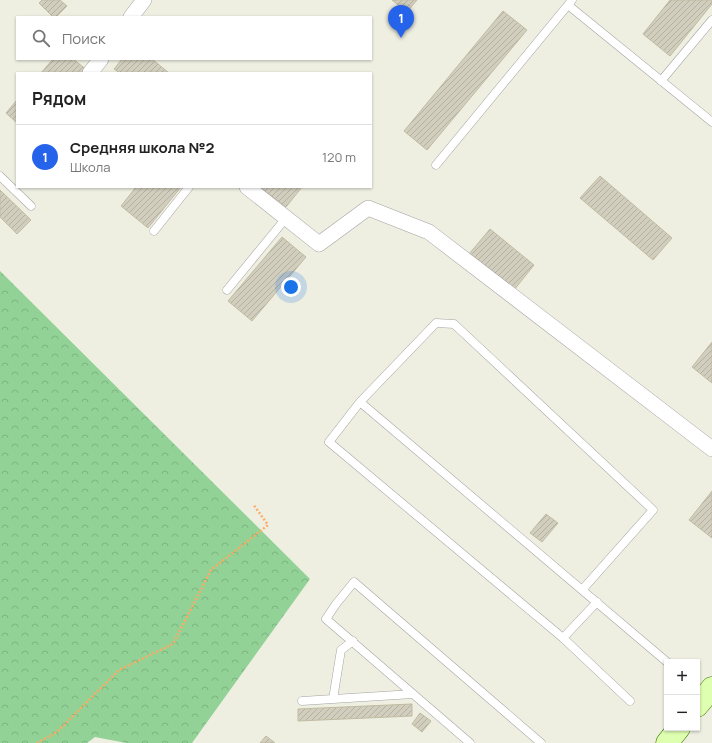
<!DOCTYPE html>
<html lang="ru">
<meta charset="utf-8">
<style>
:root{--surface:#fff;--page:#f6f6f6;--text:#222;--muted:#767676;--line:#e0e0e0;--accent:#2563eb}
body{margin:0;font-family:Manrope,sans-serif;background:var(--page);color:var(--text)}
.controls{position:absolute;right:12px;bottom:12px;display:grid;overflow:hidden;border-radius:0px;box-shadow:0 1px 3px #0004}
.controls button{width:36px;height:36px;display:grid;place-items:center;padding:0;border:0;border-bottom:1px solid var(--line);background:var(--surface);color:var(--text);font:20px sans-serif}
.you{position:absolute;left:291px;top:287px;width:14px;height:14px;margin:-10px;border:3px solid #fff;border-radius:50%;background:#1a73e8;box-shadow:0 0 0 6px #1a73e833}
.badge{display:grid;place-items:center;width:26px;height:26px;border-radius:50%;background:var(--accent);color:#fff;font-size:13px;font-weight:700}
.pin{position:absolute;translate:-50% -33px;filter:drop-shadow(0 1px 2px #0008)}
.pin::after{content:'';position:absolute;top:21px;width:14px;height:12px;background:inherit;clip-path:polygon(0 0,100% 0,50% 100%)}
.list{margin:0;padding:0;list-style:none}
h2{display:flex;justify-content:space-between;align-items:center;height:52px;margin:0;padding:0 16px;font-size:17px}
h2 small{font-size:13px;font-weight:400;color:var(--muted)}
.list li{display:grid;grid-template-columns:26px 1fr auto;gap:12px;align-items:center;box-sizing:border-box;height:64px;padding:0 16px;border-top:1px solid var(--line)}
.list b{display:block;font-size:15px;white-space:nowrap}
.list p{margin:0;font-size:13px;white-space:nowrap;color:var(--muted)}
.list em{font-size:13px;font-style:normal;color:var(--muted)}
.icon{flex:none;width:22px;height:22px;fill:none;stroke:currentColor;stroke-width:2;stroke-linecap:round;stroke-linejoin:round}
.map{position:relative;flex:none;width:712px;height:743px;overflow:hidden}
.search{position:absolute;background:var(--surface);box-shadow:0 1px 3px #0004;left:16px;top:16px;width:356px;height:44px;display:flex;align-items:center;gap:10px;box-sizing:border-box;padding:0 14px;border-radius:0px;color:var(--muted);font-size:15px}
.panel{position:absolute;background:var(--surface);box-shadow:0 1px 3px #0004;left:16px;top:72px;width:356px;height:116px;border-radius:0px}
.map>svg:first-child{display:block}
.forest{fill:url(#forest-crowns)}
.building{fill:url(#building-hatch);stroke:#c1bba2}
.lines{fill:none;stroke-linecap:round;stroke-linejoin:round}
.service-casing{stroke:#a3a3a3;stroke-width:9}
.minor-casing{stroke:#a3a3a3;stroke-width:16}
.secondary-casing{stroke:#407700;stroke-width:23}
.path{stroke:#ffaa62;stroke-width:2.5;stroke-dasharray:2 2;stroke-linecap:butt}
.service{stroke:#fff;stroke-width:8}
.minor{stroke:#fff;stroke-width:15}
.secondary{stroke:#defeb0;stroke-width:22}
</style>
<div class="map">
<svg width="712" height="743" viewBox="0 0 712 743">
<defs>
<pattern id="forest-crowns" width="20" height="18" patternUnits="userSpaceOnUse"><rect width="20" height="18" fill="#92d296"/><path d="M2 6a3 3 0 1 1 6 0M12 15a3 3 0 1 1 6 0" fill="none" stroke="#7db481"/></pattern>
<pattern id="building-hatch" width="6" height="6" patternUnits="userSpaceOnUse"><rect width="6" height="6" fill="#d2cebe"/><path d="M-1 1l2-2M0 6l6-6M5 7l2-2" fill="none" stroke="#b4b0a3"/></pattern>
</defs>
<rect width="100%" height="100%" fill="#eeefe1"/>
<path class="forest" d="M0 271 310 579 192 743H126L95 737 87 743H0Z"/>
<path class="building" d="M42 0H60L67 6 56 17H53L39 3Z
M392 0H417L407 12Z
M670 0H712V4L670 56 643 34Z
M503 11 527 30 427 150 404 131Z
M53 59H73L87 70 84 73H41Z
M122 59H152L169 73H120L114 69Z
M17 100V123L6 113Z
M600 176 672 238 653 260 580 198Z
M136 187H181L148 228 121 206Z
M260 187H302L286 207Z
M0 190 31 220 17 234 0 217Z
M490 229 534 265 514 290 469 254Z
M282 237 306 257 252 321 228 301Z
M712 342V383L692 367Z
M712 491V538L689 520Z
M546 514 558 523 542 542 530 533Z
M412 704V716L298 721V709Z
M420 713 431 721 422 732 412 724Z
M266 736 275 743H260Z"/>
<g class="lines">
<defs>
<path id="service" d="M572 0 568 5 712 122
M661 81 712 20
M436 165 568 5
M0 176 31 206
M154 231 189 187
M227 290 286 218
M360 402 329 442 563 638
M582 590 653 510 454 324 436 323 360 402 667 662
M597 602 563 638 630 701
M353 641 341 650 333 699 413 694
M302 701 333 699
M470 743 326 619 336 604 354 582 541 743"/>
<path id="minor" d="M131 17 144 0
M90 73 101 59
M247 187 319 244 368 208 429 232 712 449"/>
<path id="secondary" d="M697 706 712 688
M667 743 679 728"/>
</defs>
<use href="#service" class="service-casing"/>
<use href="#minor" class="minor-casing"/>
<use href="#secondary" class="secondary-casing"/>
<path class="path" d="M37 743 57 732 119 670 173 644 211 570 268 525 253 504"/>
<use href="#service" class="service"/>
<use href="#minor" class="minor"/>
<use href="#secondary" class="secondary"/>
</g>
</svg>
<div class="controls">
<button>+</button>
<button>−</button>
</div>
<div class="you"></div>
<div class="pin badge" style="left:401px;top:38px">1</div>
<div class="search"><svg class="icon" aria-label="search" viewBox="0 0 24 24"><circle cx="10" cy="10" r="6"/><path d="M15 15l6 6"/></svg>Поиск</div>
<section class="panel">
<h2>Рядом<small></small></h2>
<ul class="list">
<li><span class="badge">1</span><div><b>Средняя школа №2</b><p>Школа</p></div><em>120 m</em></li>
</ul>
</section>
</div>
